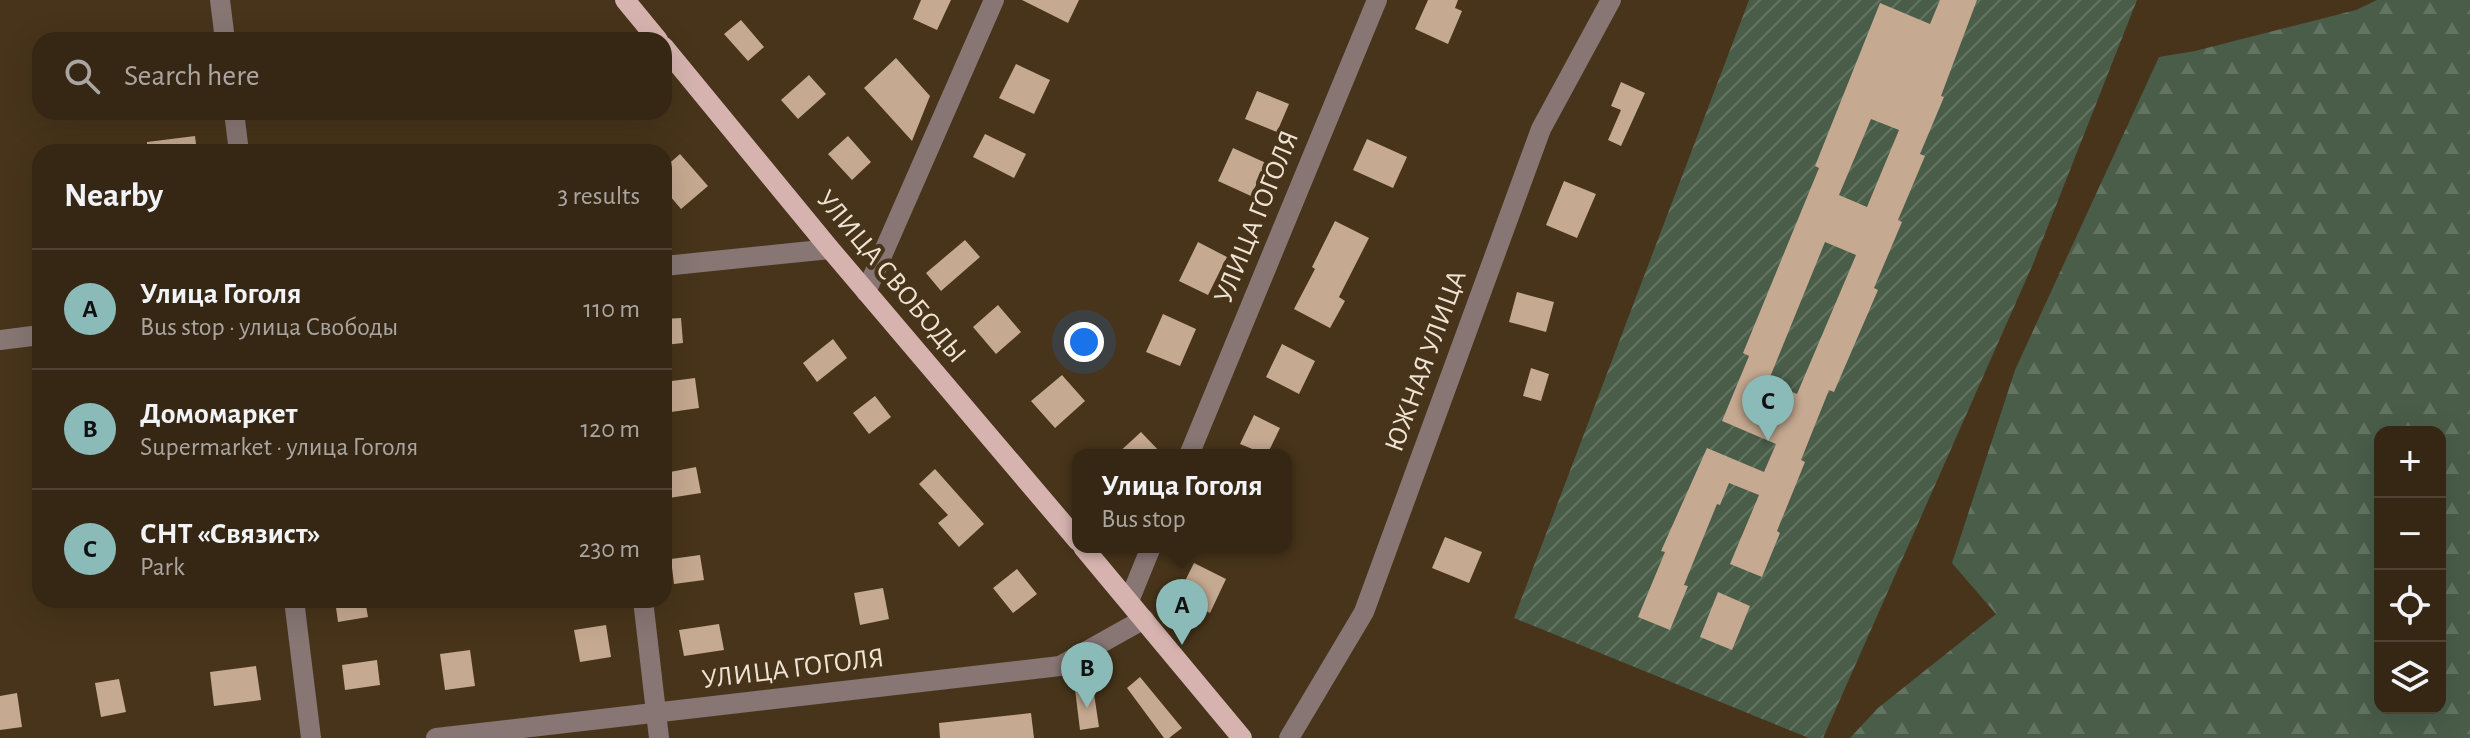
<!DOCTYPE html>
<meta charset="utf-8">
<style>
:root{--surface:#352714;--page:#3d2f1d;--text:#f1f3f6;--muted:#aaa5a0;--line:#4f4434;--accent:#8bbbb9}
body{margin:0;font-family:"Alegreya Sans",sans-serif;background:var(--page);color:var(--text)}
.controls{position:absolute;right:24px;bottom:24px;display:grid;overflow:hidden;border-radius:16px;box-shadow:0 8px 32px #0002}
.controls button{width:72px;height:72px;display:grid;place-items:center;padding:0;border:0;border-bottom:2px solid var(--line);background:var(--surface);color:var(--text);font:40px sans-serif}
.you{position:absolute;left:1084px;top:342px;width:28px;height:28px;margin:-20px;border:6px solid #fff;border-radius:50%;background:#1a73e8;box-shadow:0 0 0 12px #1a73e833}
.badge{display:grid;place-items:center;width:52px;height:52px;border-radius:50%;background:var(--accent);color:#111;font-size:26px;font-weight:700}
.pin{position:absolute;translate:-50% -66px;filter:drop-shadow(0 2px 4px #0008)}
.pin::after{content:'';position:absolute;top:42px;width:28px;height:24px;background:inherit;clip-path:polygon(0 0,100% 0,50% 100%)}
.popup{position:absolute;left:1072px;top:449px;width:220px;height:104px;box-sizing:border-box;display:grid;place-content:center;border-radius:16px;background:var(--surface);filter:drop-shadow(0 2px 6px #0005);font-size:26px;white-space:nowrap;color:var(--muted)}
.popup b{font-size:30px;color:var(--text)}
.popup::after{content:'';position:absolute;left:50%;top:100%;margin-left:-16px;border:16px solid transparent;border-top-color:var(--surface)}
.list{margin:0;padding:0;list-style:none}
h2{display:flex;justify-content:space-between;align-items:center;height:104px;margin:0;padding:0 32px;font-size:34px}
h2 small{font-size:26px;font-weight:400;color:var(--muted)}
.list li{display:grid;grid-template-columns:52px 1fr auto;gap:24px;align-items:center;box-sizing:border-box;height:120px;padding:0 32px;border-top:2px solid var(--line)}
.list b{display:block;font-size:30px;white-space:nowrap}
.list p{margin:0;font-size:26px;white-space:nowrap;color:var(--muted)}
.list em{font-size:26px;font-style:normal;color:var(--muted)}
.icon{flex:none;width:44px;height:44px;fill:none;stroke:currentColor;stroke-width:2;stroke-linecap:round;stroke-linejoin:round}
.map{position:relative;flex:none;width:2470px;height:738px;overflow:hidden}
.search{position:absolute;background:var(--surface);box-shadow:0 8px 32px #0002;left:32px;top:32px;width:640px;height:88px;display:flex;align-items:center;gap:20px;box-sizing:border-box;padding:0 28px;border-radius:24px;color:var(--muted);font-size:30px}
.panel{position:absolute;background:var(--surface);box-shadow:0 8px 32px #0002;left:32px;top:144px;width:640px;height:464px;border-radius:24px}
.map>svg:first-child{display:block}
.forest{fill:url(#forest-firs);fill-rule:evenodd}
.garden{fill:url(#garden-furrows)}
.building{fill:#c5a990;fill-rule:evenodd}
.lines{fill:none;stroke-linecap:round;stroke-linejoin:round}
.minor{stroke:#877674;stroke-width:20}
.major{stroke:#d6b3ae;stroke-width:20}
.labels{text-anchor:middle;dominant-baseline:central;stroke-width:8;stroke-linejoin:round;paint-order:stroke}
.street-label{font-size:28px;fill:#efe3d4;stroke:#47341a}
</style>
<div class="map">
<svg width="2470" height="738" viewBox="0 0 2470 738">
<defs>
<pattern id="forest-firs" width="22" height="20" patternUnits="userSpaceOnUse" patternTransform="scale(2)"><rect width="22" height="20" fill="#495d49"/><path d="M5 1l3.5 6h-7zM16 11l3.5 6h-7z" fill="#647462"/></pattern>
<pattern id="garden-furrows" width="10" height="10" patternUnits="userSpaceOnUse" patternTransform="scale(2)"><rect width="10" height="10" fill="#495d49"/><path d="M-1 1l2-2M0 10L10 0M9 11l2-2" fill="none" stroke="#647462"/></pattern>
</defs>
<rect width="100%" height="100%" fill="#47341a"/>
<path class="forest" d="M2377 0H2470V738H1850L1878 708 1996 614 1952 563 2015 370 2159 57 2195 51 2356 10ZM2380 432H2440V708H2380Z"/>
<path class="garden" d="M1749 0H2137L2033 264 1823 738H1809L1514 618Z"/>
<path class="building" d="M921 0H951L937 30 913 19Z
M1022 0H1079L1068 23Z
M1428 0H1458L1455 8 1462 11 1448 44 1415 29Z
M1940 0H1977L1941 96 1944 97 1920 154 1925 156 1898 220 1902 222 1874 288 1878 290 1834 392 1829 390 1801 460 1805 462 1777 531 1780 533 1762 577 1730 564 1759 495 1729 483 1720 505 1717 504 1684 585 1688 586 1670 630 1638 617 1665 552 1661 551 1707 448 1764 472 1776 444 1722 421 1749 356 1743 353 1819 168 1815 166 1880 3 1930 24ZM1871 119 1899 130 1867 207 1839 195ZM1825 242 1856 255 1797 394 1768 382Z
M741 20 764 47 748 61 724 34Z
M896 58 930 96 912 141 864 88Z
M1016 64 1050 80 1034 114 999 98Z
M809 75 826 94 798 119 781 100Z
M1621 82 1645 93 1621 146 1608 140 1621 110 1611 106Z
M1257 91 1289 104 1277 132 1245 119Z
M985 134 1026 154 1014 178 973 157Z
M195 136 197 152H147V142Z
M848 136 871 162 852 180 828 154Z
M1367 139 1407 157 1393 188 1353 170Z
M1233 148 1266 163 1251 196 1218 181Z
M680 154 708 186 681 209 664 189V168Z
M1564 181 1596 194 1577 238 1546 225Z
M1335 221 1369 238 1339 297 1345 301 1330 328 1294 309 1315 269 1312 267Z
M965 240 980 257 941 291 926 273Z
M1198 242 1227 257 1208 295 1179 281Z
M1517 292 1554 302 1546 332 1509 322Z
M998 305 1021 332 996 354 973 327Z
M1163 314 1196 329 1180 366 1146 352Z
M681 318 683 343 664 345V319Z
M833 339 847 358 817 382 803 363Z
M1282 344 1315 361 1299 394 1266 377Z
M1531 368 1549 374 1541 401 1523 396Z
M1062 375 1085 401 1055 428 1031 401Z
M695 378 699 408 664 413V382Z
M875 396 891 417 869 434 853 413Z
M1254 415 1280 428 1267 455 1240 444Z
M1141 432 1163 455H1116Z
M696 467 701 493 669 498 665 473Z
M935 469 984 524 959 547 938 523 948 515 919 484Z
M1445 537 1482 552 1469 583 1432 568Z
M700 555 704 580 674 584 671 559Z
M1194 563 1226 579 1210 613 1177 597Z
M1017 569 1037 594 1013 613 993 588Z
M883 588 889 619 860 625 854 593Z
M1718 592 1750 606 1732 650 1700 637Z
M335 600H365L368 617 338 622Z
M719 624 724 650 684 656 679 630Z
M606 625 611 657 580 662 574 630Z
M470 650 475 686 445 690 440 654Z
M377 660 380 685 345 690 342 665Z
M256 666 261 700 214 706 210 672Z
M1140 677 1182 728 1169 738H1164L1127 688Z
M119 679 126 712 101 717 95 683Z
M1093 687 1099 727 1080 730 1075 689Z
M17 693 22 727 0 730V696Z
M1031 713 1034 738H940L939 723Z"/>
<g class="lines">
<path class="minor" d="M220 0 225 40
M234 112 239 152
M664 266 830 249
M866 292 994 0
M0 340 40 335
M1189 455 1377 0
M294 600 311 738
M643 600 659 738
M1129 601 1151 547
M436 738 1060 666 1144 619
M1289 738 1364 612 1541 129 1611 0"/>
<path class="major" d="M625 0 658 40
M664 47 830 249 1078 541
M1083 547 1242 738"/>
</g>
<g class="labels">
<g class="street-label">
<text transform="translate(1257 217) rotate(-68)">УЛИЦА ГОГОЛЯ</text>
<text transform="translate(891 277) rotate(50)">УЛИЦА СВОБОДЫ</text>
<text transform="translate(1426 361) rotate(-70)">ЮЖНАЯ УЛИЦА</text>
<text transform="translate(793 669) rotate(-7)">УЛИЦА ГОГОЛЯ</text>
</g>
</g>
</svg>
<div class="controls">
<button>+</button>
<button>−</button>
<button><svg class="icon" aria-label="locate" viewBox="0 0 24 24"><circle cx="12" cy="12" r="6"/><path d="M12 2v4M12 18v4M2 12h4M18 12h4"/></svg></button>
<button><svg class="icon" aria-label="layers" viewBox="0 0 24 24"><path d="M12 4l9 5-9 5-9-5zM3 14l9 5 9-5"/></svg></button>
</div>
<div class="you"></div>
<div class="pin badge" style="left:1182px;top:645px">A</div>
<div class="popup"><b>Улица Гоголя</b>Bus stop</div>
<div class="pin badge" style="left:1087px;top:708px">B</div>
<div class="pin badge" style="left:1768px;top:441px">C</div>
<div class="search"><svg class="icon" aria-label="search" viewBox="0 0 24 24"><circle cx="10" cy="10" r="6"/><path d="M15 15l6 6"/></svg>Search here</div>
<section class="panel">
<h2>Nearby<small>3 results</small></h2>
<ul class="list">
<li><span class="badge">A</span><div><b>Улица Гоголя</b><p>Bus stop · улица Свободы</p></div><em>110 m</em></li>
<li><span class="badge">B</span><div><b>Домомаркет</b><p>Supermarket · улица Гоголя</p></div><em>120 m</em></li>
<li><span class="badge">C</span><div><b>СНТ «Связист»</b><p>Park</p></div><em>230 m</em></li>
</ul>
</section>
</div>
